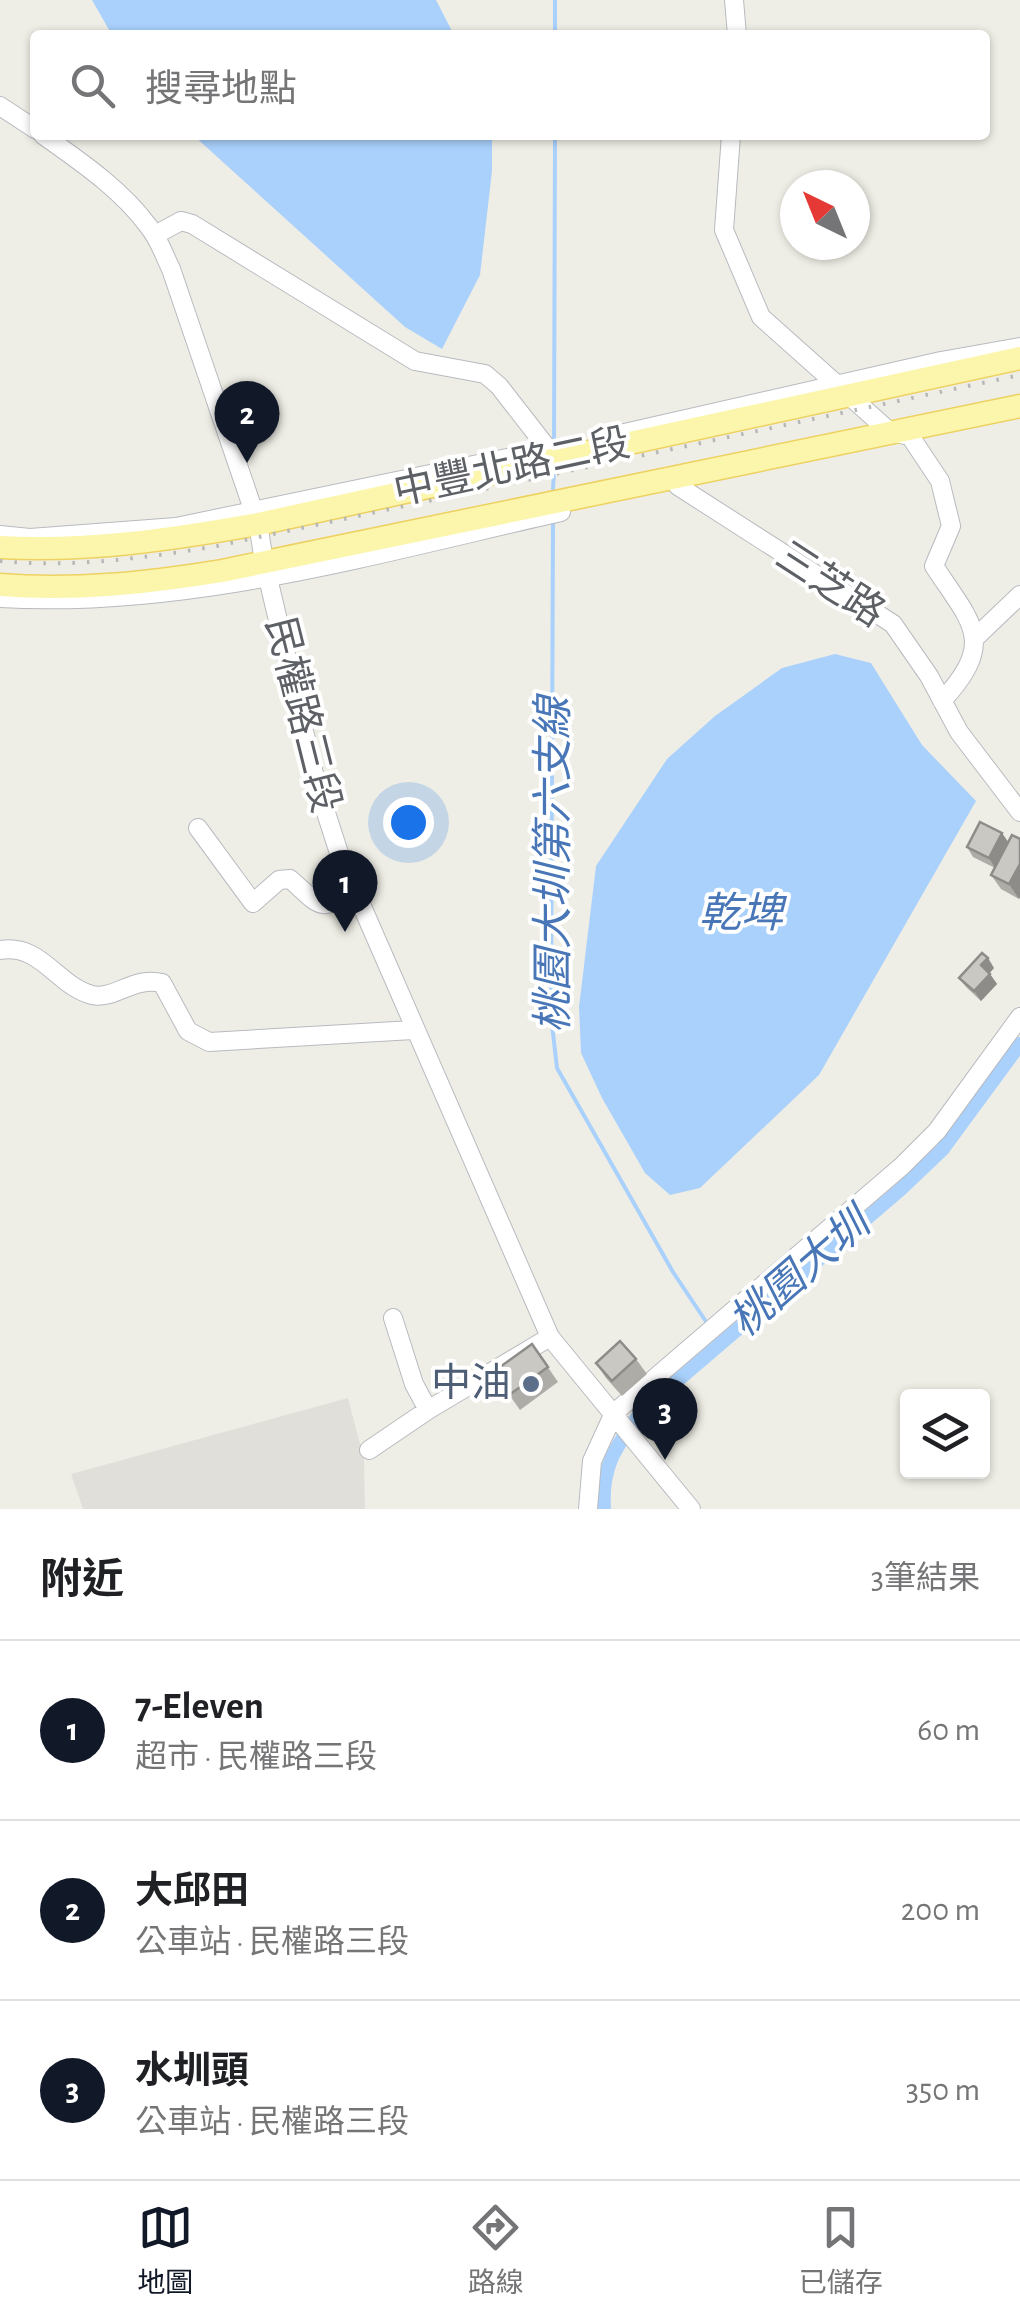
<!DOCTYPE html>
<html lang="zh-TW">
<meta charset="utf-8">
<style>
:root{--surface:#fff;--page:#f2f2f2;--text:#202124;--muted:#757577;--line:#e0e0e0;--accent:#111827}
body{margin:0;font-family:"Alegreya Sans","Noto Sans TC",sans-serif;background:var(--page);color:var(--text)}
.controls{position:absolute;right:30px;bottom:30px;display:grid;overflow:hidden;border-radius:10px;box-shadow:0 2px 8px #0004}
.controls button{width:90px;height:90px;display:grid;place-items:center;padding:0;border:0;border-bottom:2px solid var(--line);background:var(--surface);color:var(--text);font:50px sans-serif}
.compass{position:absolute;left:780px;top:170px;width:90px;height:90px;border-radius:50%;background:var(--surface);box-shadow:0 2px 8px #0004;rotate:317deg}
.you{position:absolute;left:408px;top:822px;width:35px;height:35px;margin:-25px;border:8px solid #fff;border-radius:50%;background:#1a73e8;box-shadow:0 0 0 15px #1a73e833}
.badge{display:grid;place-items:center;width:65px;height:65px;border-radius:50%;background:var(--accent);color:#fff;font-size:32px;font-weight:700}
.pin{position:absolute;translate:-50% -82px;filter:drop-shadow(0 2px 5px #0008)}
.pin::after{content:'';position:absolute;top:52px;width:35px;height:30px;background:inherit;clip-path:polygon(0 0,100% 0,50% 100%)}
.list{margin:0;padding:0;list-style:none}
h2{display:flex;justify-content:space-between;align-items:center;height:130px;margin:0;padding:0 40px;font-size:42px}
h2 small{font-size:32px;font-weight:400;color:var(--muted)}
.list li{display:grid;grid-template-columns:65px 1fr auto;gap:30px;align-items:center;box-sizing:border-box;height:180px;padding:0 40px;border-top:2px solid var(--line)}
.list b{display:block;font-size:38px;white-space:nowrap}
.list p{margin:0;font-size:32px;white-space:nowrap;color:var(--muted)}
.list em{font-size:32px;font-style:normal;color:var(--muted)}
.icon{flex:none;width:55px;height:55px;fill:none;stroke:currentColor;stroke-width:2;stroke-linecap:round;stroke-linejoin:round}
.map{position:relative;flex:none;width:1020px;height:1509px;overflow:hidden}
.search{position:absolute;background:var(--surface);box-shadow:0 2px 8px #0004;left:30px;right:30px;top:30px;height:110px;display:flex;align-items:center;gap:25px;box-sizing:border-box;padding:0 35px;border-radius:10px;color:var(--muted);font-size:38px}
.sheet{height:670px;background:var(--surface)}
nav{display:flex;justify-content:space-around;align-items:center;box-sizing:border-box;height:140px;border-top:2px solid var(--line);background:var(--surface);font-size:28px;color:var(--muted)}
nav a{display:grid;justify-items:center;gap:5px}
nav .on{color:var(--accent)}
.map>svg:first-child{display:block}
.industrial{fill:#e1dfda}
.water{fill:#a9d1fc}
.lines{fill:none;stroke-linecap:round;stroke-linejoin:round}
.stream{stroke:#a9d1fc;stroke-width:4}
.canal{stroke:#a9d1fc;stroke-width:14}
.minor-casing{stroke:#b8babf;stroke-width:20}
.major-casing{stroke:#edd161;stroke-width:25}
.minor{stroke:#fff;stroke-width:18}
.major{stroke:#fcf6ad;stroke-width:22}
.rail{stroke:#b6b7b7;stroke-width:4;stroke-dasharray:2.5 12;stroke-linecap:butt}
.wall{fill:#aeaca7}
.shaded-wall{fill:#8d8c88}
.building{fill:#cac8c2;stroke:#8d8c88;stroke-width:2.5}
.service-dot{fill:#5c6f8a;stroke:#fff;stroke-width:4}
.labels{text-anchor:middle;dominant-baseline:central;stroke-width:8;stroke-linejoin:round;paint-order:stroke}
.street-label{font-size:40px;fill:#5d6065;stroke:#fff}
.service-label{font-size:40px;fill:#4e5e75;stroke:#fff;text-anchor:end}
.water-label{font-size:42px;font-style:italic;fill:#4876b7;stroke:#fff}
</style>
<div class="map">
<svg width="1020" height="1509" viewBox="0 0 1020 1509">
<rect width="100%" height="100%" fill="#efeee6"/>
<path class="industrial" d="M348 1398 364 1459 365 1509H83L71 1474Z"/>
<path class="water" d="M92 0H436L454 35H112Z
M193 135H492V171L480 275 442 349 405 327Z
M835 654 871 663 922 745 976 801 819 1075 700 1188 670 1195 645 1173 602 1098 581 1053 579 1007 596 866 667 759 715 716 782 668Z"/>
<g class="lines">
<path class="stream" d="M555 35V0
M554 447 555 135
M553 489 554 471
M553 521 551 1016 557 1068 673 1272 709 1326"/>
<path class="canal" d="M604 1509C601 1465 617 1445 642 1411L901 1189 942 1150 1020 1044"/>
<defs>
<path id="minor" d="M734 0 737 35
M0 106 35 129
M43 135C81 162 121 189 149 227 159 239 164 255 171 269L258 524 264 561 316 782 340 856 550 1337 691 1509
M731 135 724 230 761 317 890 432 910 436 940 481 951 526 934 566C972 624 997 641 942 701
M155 235 181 221 192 224 415 361 485 374 499 386 548 449
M620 434 941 361 1020 347
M678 486 893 624 929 676 959 732 1020 812
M0 535 30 538 176 527 546 450
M0 598C187 609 379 553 561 512
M976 637 1020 595
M198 828 253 903 279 880 290 879C319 904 318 914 355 892
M0 950C41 943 57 986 92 995 114 1000 134 976 162 983L188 1031 209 1042 413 1030
M393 1318 414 1384 428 1410
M369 1450 428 1410 550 1337
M588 1509 592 1461 614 1413 902 1166 937 1131 1020 1017"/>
<path id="major" d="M0 547C88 552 173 539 258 524L1020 358
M0 585C75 591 148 583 222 571L1020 406"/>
</defs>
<use href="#minor" class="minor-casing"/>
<use href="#major" class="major-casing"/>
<use href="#minor" class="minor"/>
<use href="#major" class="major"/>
<path class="rail" d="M0 561C71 568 147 558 217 546L1020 375"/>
</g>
<path class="wall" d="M1020 839V897L1019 899 1001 889 991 875 995 868 973 857 967 847 1008 842Z
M994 968 989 973 997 984 981 1001 966 987 959 978Z
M532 1344 558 1382 520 1410 493 1372Z
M636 1359 647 1374 622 1396 606 1378 596 1363Z"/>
<path class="shaded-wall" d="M1002 833 1009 843 995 868 989 858Z
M1020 864V897L1019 899 1009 884Z
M988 958 994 968 988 975 981 965Z
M990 974 997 984 981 1001 974 991Z"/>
<path class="building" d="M980 822 1002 833 989 858 967 847Z
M1012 835 1020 839V864L1009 884 991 875Z
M982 953 988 958 981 965 990 974 974 991 959 978Z
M620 1341 636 1359 612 1381 596 1363Z
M532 1344 548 1367 509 1395 493 1372Z"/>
<circle class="service-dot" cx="531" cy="1384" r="10"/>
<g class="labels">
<g class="street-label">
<text transform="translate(512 468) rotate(-12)">中豐北路二段</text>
<text transform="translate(830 585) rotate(33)">三芝路</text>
<text transform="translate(302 715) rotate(76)">民權路三段</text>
</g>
<g class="service-label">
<text x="511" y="1384">中油</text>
</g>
<g class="water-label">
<text transform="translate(554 865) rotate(-90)">桃園大圳第六支線</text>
<text x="741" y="914">乾埤</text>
<text transform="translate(800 1273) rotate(-41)">桃園大圳</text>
</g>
</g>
</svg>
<div class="controls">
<button><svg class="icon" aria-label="layers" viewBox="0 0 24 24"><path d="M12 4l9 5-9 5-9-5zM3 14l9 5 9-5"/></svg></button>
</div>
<svg class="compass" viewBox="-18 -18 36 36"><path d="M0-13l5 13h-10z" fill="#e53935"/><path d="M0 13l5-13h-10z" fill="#757577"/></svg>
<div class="you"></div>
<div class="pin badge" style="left:345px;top:932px">1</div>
<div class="pin badge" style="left:247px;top:463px">2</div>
<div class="pin badge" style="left:665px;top:1460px">3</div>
<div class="search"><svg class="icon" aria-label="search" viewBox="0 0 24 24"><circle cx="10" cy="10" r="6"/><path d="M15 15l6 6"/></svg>搜尋地點</div>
</div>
<section class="sheet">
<h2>附近<small>3筆結果</small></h2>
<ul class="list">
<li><span class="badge">1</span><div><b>7-Eleven</b><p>超市 · 民權路三段</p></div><em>60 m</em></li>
<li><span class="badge">2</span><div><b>大邱田</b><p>公車站 · 民權路三段</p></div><em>200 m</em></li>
<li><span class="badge">3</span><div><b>水圳頭</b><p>公車站 · 民權路三段</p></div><em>350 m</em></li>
</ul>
</section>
<nav>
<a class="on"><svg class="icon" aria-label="map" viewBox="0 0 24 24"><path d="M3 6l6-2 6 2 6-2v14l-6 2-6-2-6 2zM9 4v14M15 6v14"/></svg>地圖</a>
<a><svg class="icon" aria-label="directions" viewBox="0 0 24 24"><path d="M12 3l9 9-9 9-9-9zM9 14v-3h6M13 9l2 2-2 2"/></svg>路線</a>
<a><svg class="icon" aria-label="saved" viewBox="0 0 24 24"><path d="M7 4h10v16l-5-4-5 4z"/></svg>已儲存</a>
</nav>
